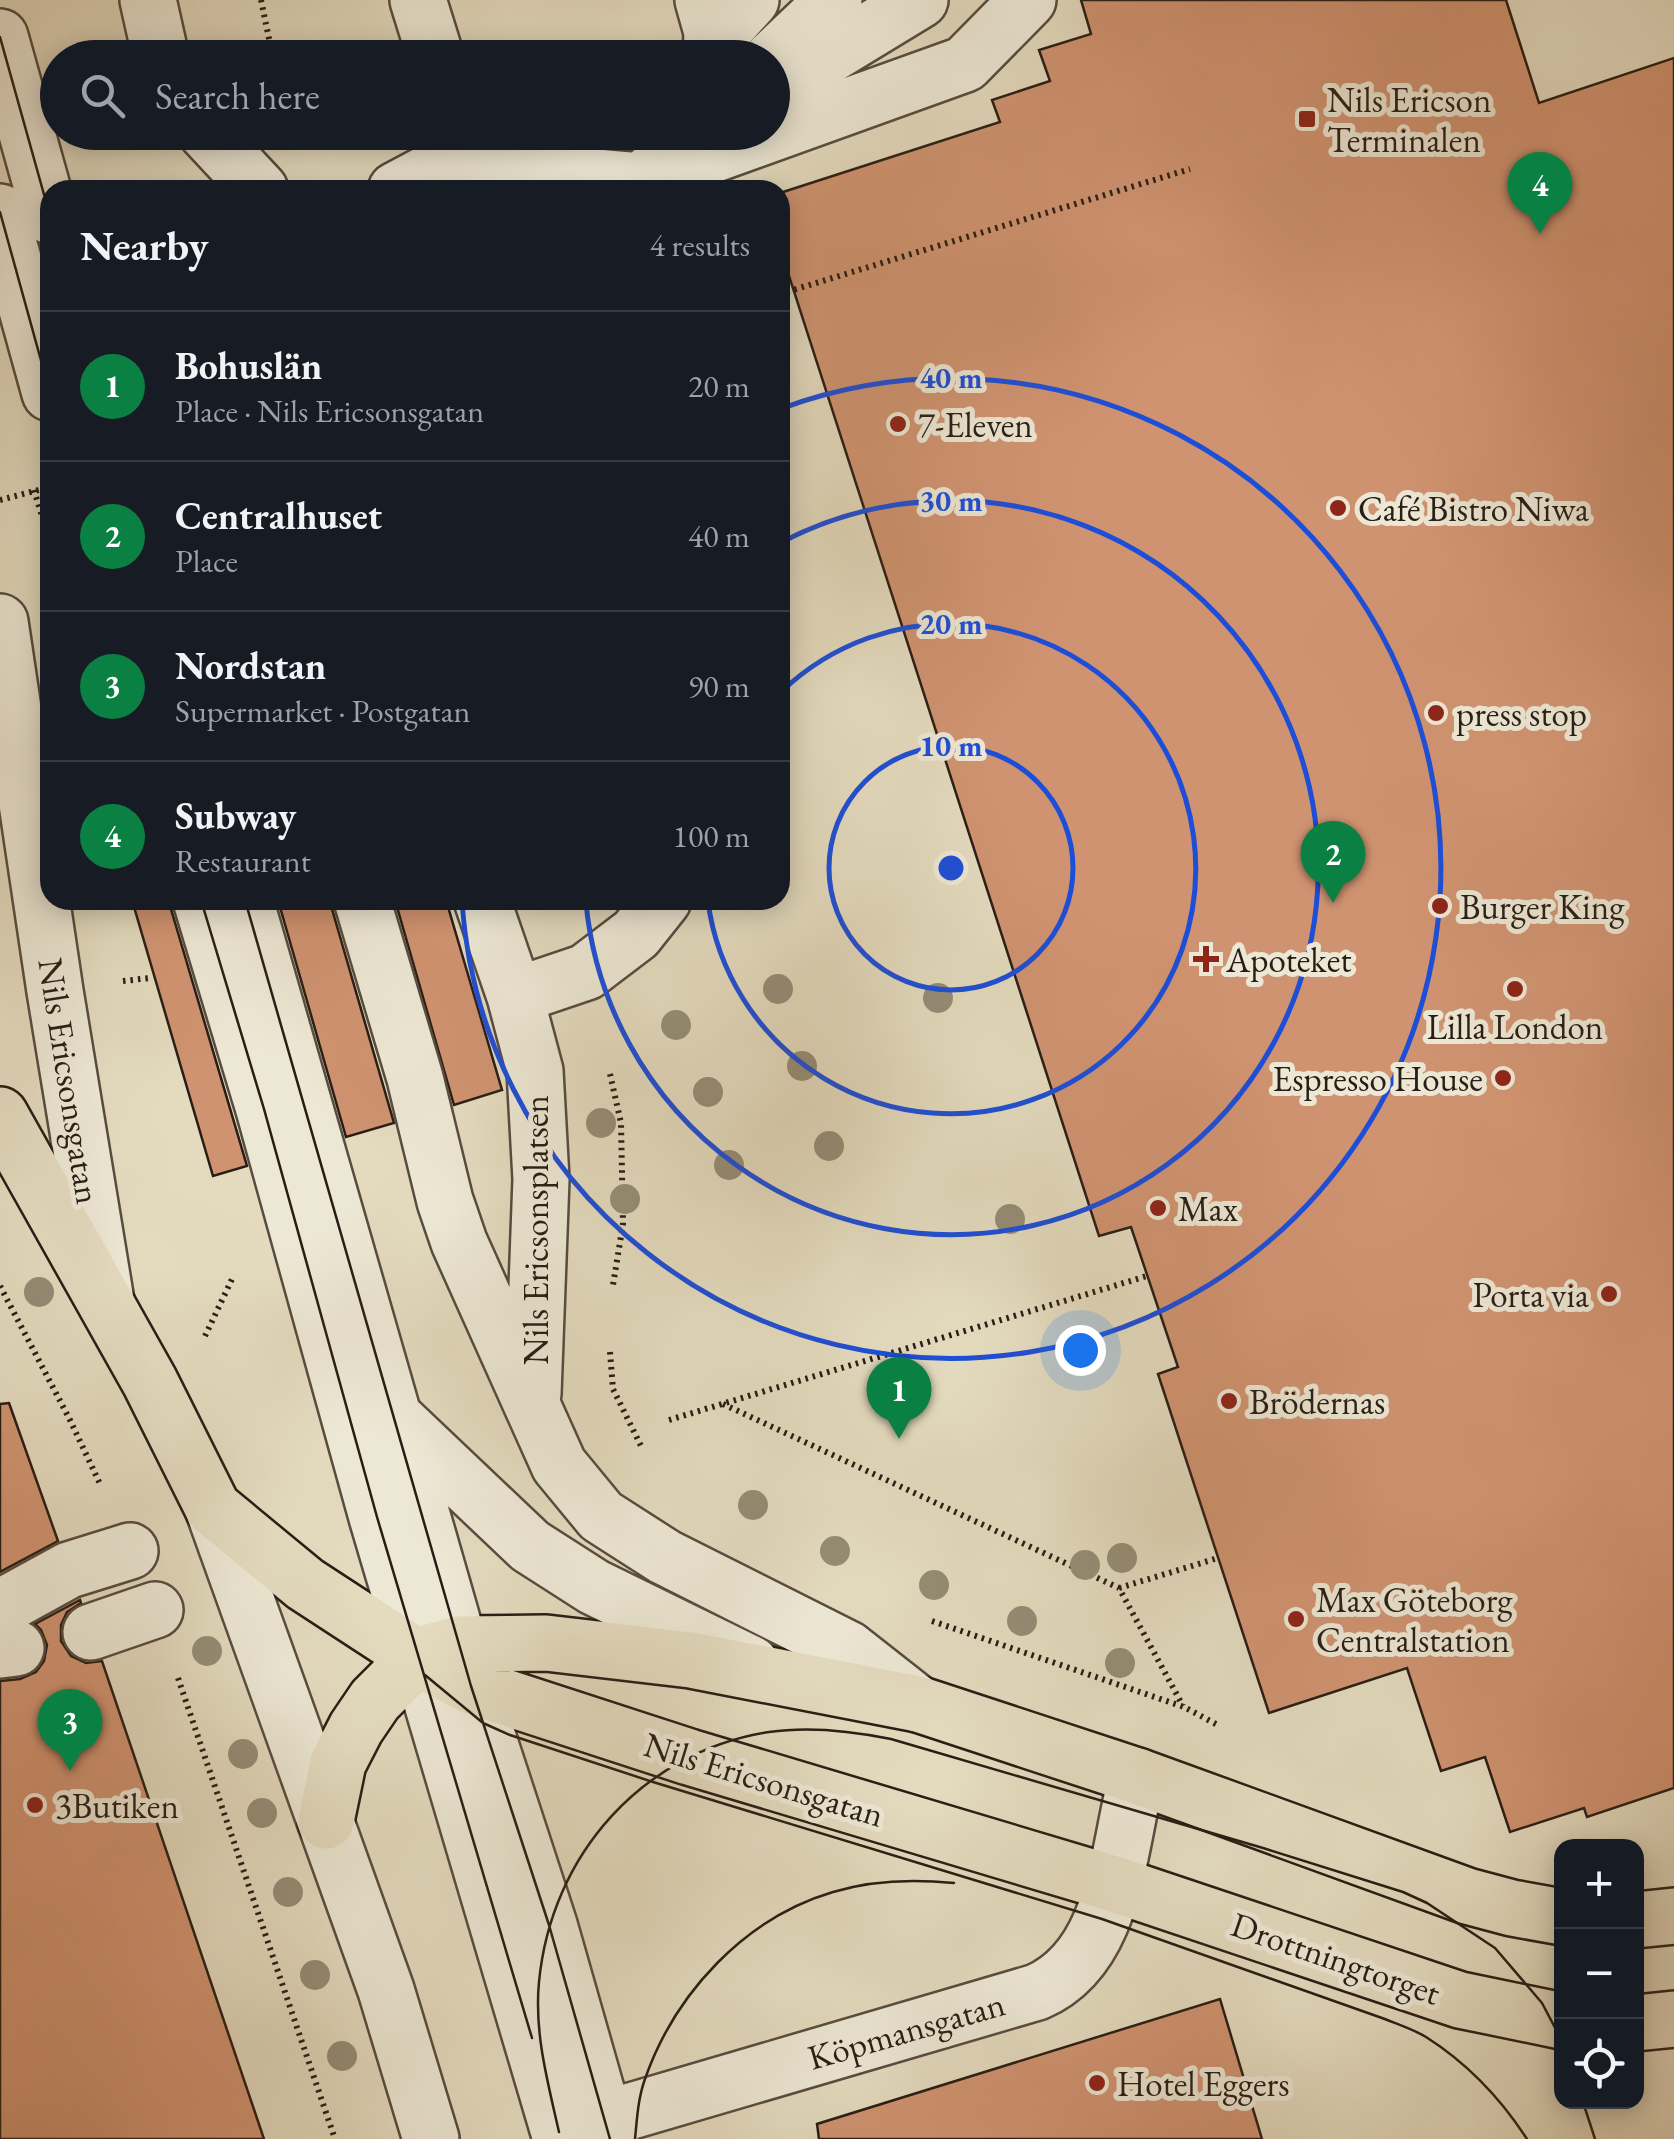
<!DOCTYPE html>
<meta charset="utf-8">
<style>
:root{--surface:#171b24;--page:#20242c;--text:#f1f3f6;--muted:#9ea1a6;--line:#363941;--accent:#0b8043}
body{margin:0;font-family:"EB Garamond",serif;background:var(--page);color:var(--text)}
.controls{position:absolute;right:30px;bottom:30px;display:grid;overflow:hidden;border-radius:20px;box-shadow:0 5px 25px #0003}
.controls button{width:90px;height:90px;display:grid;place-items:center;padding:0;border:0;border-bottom:2px solid var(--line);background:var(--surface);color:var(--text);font:50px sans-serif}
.you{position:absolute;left:1080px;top:1350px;width:35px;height:35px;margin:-25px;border:8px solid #fff;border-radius:50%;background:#1a73e8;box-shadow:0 0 0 15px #1a73e833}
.badge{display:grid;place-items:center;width:65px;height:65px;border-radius:50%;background:var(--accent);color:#fff;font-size:32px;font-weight:700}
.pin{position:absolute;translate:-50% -82px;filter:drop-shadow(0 2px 5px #0008)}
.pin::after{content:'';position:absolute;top:52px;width:35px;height:30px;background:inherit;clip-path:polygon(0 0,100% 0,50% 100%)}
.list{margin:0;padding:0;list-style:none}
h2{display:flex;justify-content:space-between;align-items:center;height:130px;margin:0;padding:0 40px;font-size:42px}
h2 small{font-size:32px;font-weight:400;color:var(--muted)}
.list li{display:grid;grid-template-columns:65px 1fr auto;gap:30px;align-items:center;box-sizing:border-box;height:150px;padding:0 40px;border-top:2px solid var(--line)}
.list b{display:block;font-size:38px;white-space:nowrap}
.list p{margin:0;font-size:32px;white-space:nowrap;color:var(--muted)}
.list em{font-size:32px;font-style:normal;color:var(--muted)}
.icon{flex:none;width:55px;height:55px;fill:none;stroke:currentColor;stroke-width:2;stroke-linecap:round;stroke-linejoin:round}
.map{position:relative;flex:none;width:1674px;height:2139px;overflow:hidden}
.search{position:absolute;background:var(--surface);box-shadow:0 5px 25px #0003;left:40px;top:40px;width:750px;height:110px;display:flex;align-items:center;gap:25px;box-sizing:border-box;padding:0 35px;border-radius:55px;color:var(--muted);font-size:38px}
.panel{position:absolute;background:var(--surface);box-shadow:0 5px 25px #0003;left:40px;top:180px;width:750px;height:730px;border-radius:30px}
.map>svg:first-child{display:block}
.building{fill:#d09371;stroke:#281d15;stroke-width:2.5}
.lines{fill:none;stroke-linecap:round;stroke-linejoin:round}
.minor-casing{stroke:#574c40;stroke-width:60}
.major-casing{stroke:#281d15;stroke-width:60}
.path{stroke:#281d15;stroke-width:6;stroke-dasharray:2.5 5;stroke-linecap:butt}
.minor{stroke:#ede8d5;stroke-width:55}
.major{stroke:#e4dbbf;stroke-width:55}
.tram{stroke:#281d15;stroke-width:2.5}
.tree{fill:#958d76}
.ring{fill:none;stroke:#1d4ed8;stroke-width:5}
.poi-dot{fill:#8f2418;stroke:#ede8d5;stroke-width:4}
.labels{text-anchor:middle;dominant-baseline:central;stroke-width:10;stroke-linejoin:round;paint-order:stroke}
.poi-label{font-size:35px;fill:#281d15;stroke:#ede8d5;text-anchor:start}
.street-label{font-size:35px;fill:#281d15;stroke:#ede8d5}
.centre{fill:#1d4ed8;stroke:#ede8d5;stroke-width:5}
.ring-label{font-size:30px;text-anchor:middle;font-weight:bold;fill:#1d4ed8;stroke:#ede8d5;stroke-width:10;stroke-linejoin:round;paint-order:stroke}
</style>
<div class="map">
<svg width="1674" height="2139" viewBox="0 0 1674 2139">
<rect width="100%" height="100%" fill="#e4dbbf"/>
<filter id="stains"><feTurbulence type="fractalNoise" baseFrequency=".002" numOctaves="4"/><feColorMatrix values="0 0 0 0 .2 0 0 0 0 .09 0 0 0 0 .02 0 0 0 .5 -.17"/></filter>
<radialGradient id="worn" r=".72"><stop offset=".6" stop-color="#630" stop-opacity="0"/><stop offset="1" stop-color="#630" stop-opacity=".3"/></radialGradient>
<path class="building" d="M1081 0H1506L1539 103 1674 58V1788L1587 1817 1584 1808 1510 1832 1485 1757 1441 1771 1407 1668 1269 1713 1158 1374 1178 1367 1131 1227 1099 1236 780 248V193L1000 122 992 100 1050 81 1039 50 1091 34Z
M132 900H171V909L247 1166 213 1176Z
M278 900H332V909L394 1123 346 1137Z
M395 900H446L502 1090 454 1105Z
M9 1403 58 1541 0 1572V1404Z
M80 1600 81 1603 67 1612 61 1625V1641L71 1656 86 1663 102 1661 264 2139H0V1681L20 1679 36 1672 44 1661 47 1645 41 1630 35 1624Z
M1220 1999 1262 2139H819L817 2124Z"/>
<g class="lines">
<defs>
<path id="minor" d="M148 0 161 58
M418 0 436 58
M703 0 712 32 711 58
M0 37 50 216
M712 43 751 0
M772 59 834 0
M772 90 920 0
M206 132 260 190
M640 181 965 64 1028 0
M396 190 428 173 479 151 550 173 640 181 670 157
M0 212 50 393
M0 622 55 991 106 1301
M201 900 264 1109 377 1517 561 2139
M245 900 471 1686 549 1925 610 2139
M362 900 415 1078 445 1201 459 1242 559 1465 601 1516 665 1557 848 1649 918 1704
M482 900 515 996 535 1071 541 1179 533 1394
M515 996 586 972 636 934 663 900
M394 1417 530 1546 594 1587 751 1664
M213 1508 386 1990 431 2139
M0 1608 69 1570 130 1551
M91 1632 155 1610
M0 1650 16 1648
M570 2129 1037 1992C1116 1958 1118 1848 1137 1776"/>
<path id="major" d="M0 1115 150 1382 213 1508 305 1584 420 1659 471 1686 689 1757 1114 1884 1460 2000 1562 2021
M326 1821 338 1763 356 1728 375 1700 405 1670 429 1652 459 1644 546 1643 691 1660 918 1704 1137 1776 1467 1896 1512 1908 1562 1917
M1636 1920 1674 1916
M1636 2023 1674 2019"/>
</defs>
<use href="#minor" class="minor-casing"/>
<use href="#major" class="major-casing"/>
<path class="path" d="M261 0 273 58
M780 294 1190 169
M34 490 50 543
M0 500 50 487
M123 981 150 978
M610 1074 621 1123 623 1224 613 1285
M0 1286 70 1420 101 1486
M205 1336 234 1275
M610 1352 613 1389 642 1448
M723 1404 1119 1588 1183 1706
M669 1420 1147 1276
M1119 1588 1218 1558
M932 1621 1184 1707 1216 1724
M178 1678 335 2139"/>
<use href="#minor" class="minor"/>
<use href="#major" class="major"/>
<path class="tram" d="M0 37 50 216
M0 212 50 393
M201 900 264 1109 377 1517 532 2038
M245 900 471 1686 549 1925 610 2139
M425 1675 483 1723 510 1735 653 1782 1102 1919 1382 2018C1397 2024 1413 2029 1426 2037 1467 2063 1501 2099 1527 2139
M1583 2102 1595 2139
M559 2132C548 2083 534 2033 539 1982 551 1855 642 1752 769 1732 809 1726 852 1731 891 1739L1263 1848 1403 1892 1427 1903 1495 1948 1542 2003 1562 2041
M635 2139C637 2119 638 2098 645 2079 675 1993 745 1918 833 1892 872 1880 914 1879 954 1883"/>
</g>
<g class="tree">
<circle cx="778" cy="989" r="15"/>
<circle cx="938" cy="998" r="15"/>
<circle cx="676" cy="1025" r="15"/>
<circle cx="802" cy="1066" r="15"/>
<circle cx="708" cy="1092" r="15"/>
<circle cx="601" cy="1123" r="15"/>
<circle cx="829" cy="1146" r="15"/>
<circle cx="729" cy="1165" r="15"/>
<circle cx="625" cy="1199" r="15"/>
<circle cx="1010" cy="1219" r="15"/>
<circle cx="39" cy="1292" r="15"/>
<circle cx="753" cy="1505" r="15"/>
<circle cx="835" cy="1551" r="15"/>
<circle cx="1122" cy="1558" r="15"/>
<circle cx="1085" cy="1565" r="15"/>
<circle cx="934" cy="1585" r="15"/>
<circle cx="1022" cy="1621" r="15"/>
<circle cx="207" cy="1651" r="15"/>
<circle cx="1120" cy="1663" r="15"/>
<circle cx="243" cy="1754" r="15"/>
<circle cx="262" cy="1813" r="15"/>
<circle cx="288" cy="1892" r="15"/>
<circle cx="315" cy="1975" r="15"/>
<circle cx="342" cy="2056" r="15"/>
</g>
<g class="ring">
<circle cx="951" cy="868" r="122"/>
<path d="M781 692A245 245 0 1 1 708 902"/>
<path d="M782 542A367 367 0 1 1 586 903"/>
<path d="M783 408A490 490 0 1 1 462 902"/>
</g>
<g class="poi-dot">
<rect x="1297" y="109" width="20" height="20" rx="5"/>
<circle cx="898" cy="424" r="10"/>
<circle cx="1338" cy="508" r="10"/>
<circle cx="1436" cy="713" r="10"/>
<circle cx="1440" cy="906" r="10"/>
<path d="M1201 944h10v10h10v10h-10v10h-10v-10h-10v-10h10z"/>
<circle cx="1515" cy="989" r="10"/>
<circle cx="1503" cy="1078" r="10"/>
<circle cx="1158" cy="1208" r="10"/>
<circle cx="1609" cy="1294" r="10"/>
<circle cx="1229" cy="1401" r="10"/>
<circle cx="1296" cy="1619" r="10"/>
<circle cx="35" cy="1805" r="10"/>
<circle cx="1097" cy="2083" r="10"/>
</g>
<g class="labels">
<g class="poi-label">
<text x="1327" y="99">Nils Ericson<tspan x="1327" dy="40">Terminalen</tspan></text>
<text x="918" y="424">7-Eleven</text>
<text x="1358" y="508">Café Bistro Niwa</text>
<text x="1456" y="713">press stop</text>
<text x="1460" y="906">Burger King</text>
<text x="1226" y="959">Apoteket</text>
<text x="1515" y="1026" text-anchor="middle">Lilla London</text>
<text x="1483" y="1078" text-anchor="end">Espresso House</text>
<text x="1178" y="1208">Max</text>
<text x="1589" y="1294" text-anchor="end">Porta via</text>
<text x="1249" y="1401">Brödernas</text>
<text x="1316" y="1599">Max Göteborg<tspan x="1316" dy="40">Centralstation</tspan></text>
<text x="55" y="1805">3Butiken</text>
<text x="1117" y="2083">Hotel Eggers</text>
</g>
<g class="street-label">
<text transform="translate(70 1081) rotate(81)">Nils Ericsonsgatan</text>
<text transform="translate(535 1230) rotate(-90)">Nils Ericsonsplatsen</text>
<text transform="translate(764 1779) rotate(17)">Nils Ericsonsgatan</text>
<text transform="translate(1336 1958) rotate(19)">Drottningtorget</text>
<text transform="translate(906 2030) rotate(-16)">Köpmansgatan</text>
</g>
</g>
<circle cx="951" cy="868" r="15" class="centre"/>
<g class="ring-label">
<text x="951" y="388">40 m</text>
<text x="951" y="511">30 m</text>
<text x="951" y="634">20 m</text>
<text x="951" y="756">10 m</text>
</g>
<rect width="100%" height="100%" filter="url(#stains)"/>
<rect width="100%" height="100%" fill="url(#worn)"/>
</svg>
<div class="controls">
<button>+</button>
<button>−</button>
<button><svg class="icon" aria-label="locate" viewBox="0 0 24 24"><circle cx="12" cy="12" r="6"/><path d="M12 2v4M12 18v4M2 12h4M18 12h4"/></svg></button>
</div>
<div class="you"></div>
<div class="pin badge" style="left:899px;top:1439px">1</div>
<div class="pin badge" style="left:1333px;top:903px">2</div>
<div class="pin badge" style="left:70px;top:1771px">3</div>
<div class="pin badge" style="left:1540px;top:234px">4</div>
<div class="search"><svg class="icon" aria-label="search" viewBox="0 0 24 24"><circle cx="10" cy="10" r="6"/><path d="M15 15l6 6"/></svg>Search here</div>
<section class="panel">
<h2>Nearby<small>4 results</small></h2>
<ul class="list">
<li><span class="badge">1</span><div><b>Bohuslän</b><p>Place · Nils Ericsonsgatan</p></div><em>20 m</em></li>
<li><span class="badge">2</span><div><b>Centralhuset</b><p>Place</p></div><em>40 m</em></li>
<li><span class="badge">3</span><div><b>Nordstan</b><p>Supermarket · Postgatan</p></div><em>90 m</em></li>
<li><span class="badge">4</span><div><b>Subway</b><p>Restaurant</p></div><em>100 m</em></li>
</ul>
</section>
</div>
